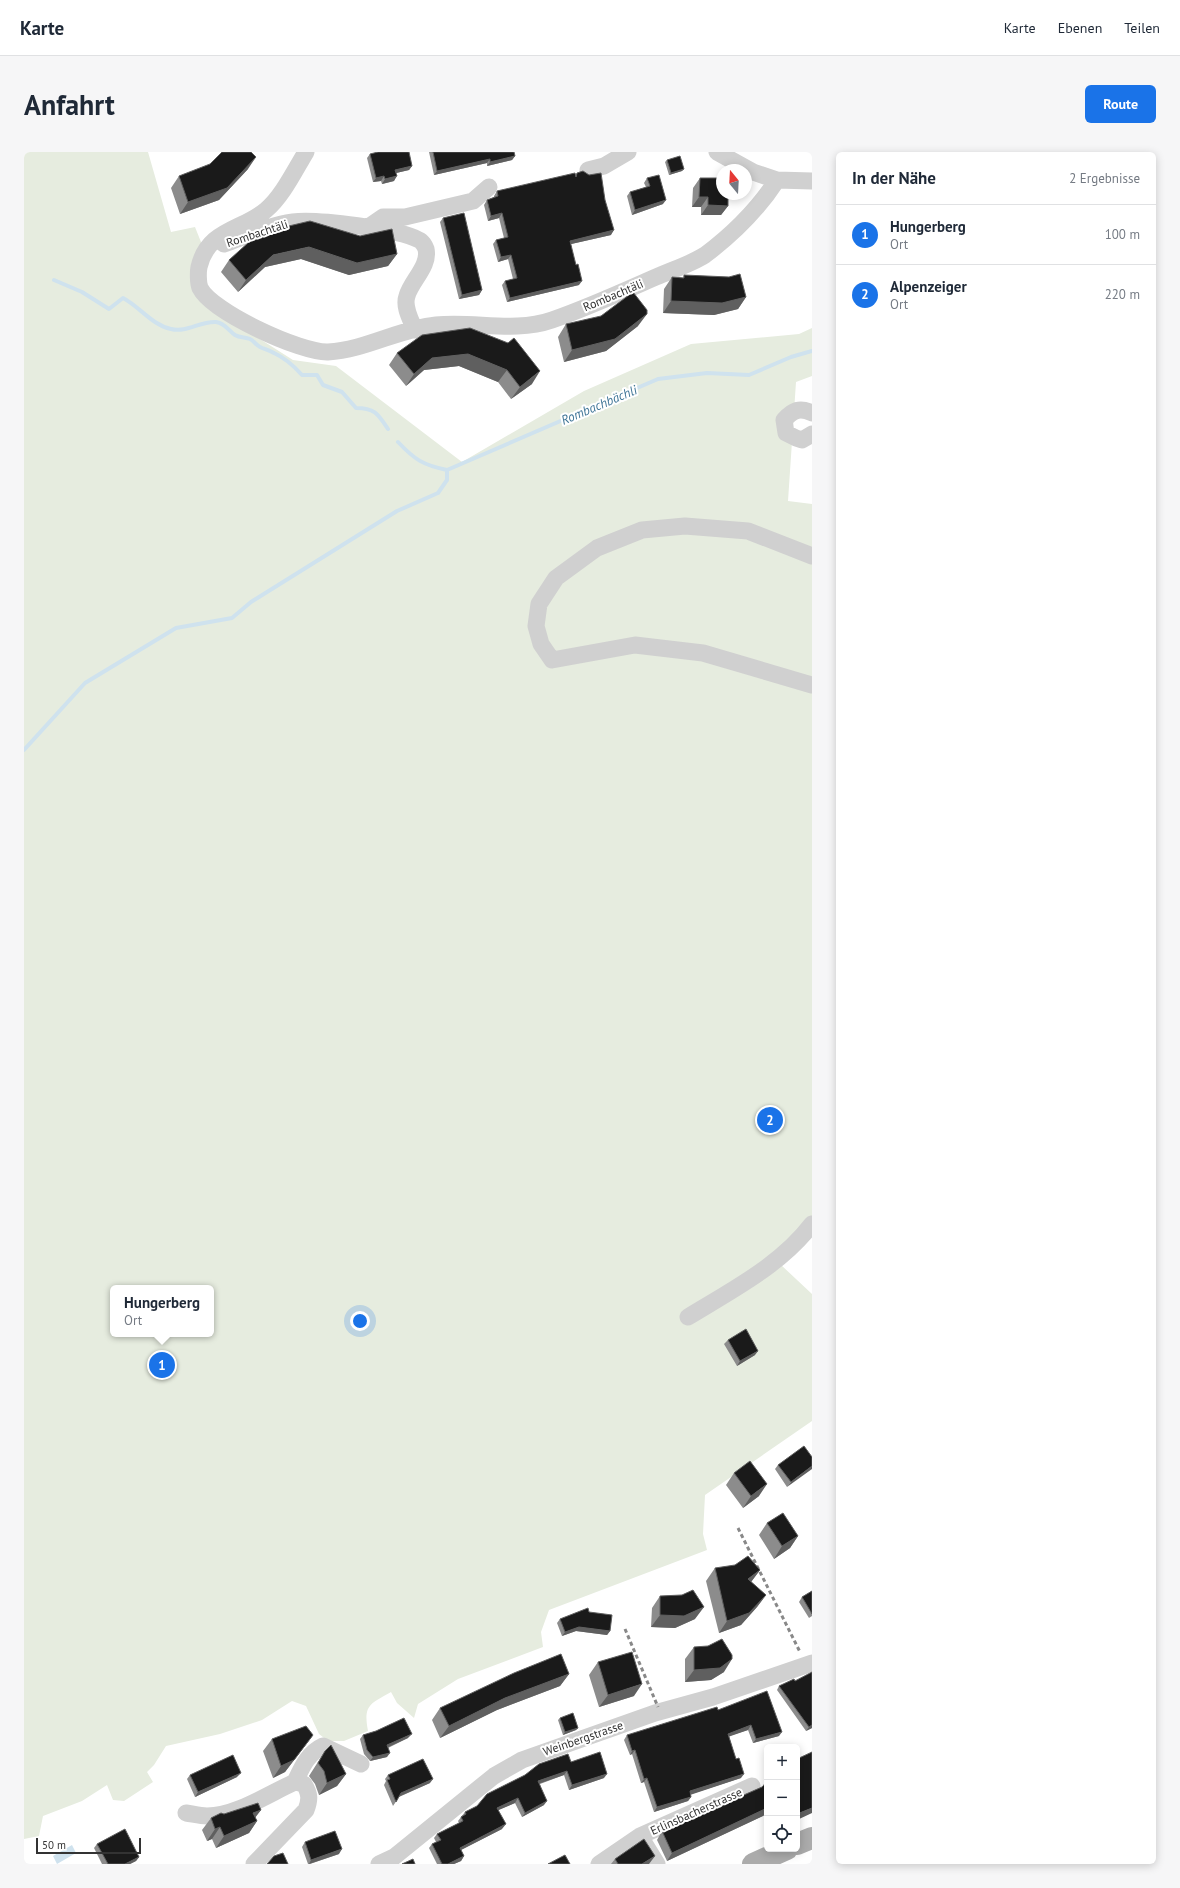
<!DOCTYPE html>
<html lang="de">
<meta charset="utf-8">
<style>
:root{--surface:#fff;--page:#f6f6f7;--text:#1f2937;--muted:#747a83;--line:#e0e1e3;--accent:#1a73e8}
body{margin:0;font-family:"PT Sans",sans-serif;background:var(--page);color:var(--text)}
.controls{position:absolute;right:12px;bottom:12px;display:grid;overflow:hidden;border-radius:6px;box-shadow:0 2px 10px #0003}
.controls button{width:36px;height:36px;display:grid;place-items:center;padding:0;border:0;border-bottom:1px solid var(--line);background:var(--surface);color:var(--text);font:20px sans-serif}
.compass{position:absolute;left:692px;top:12px;width:36px;height:36px;border-radius:50%;background:var(--surface);box-shadow:0 2px 10px #0003;rotate:342deg}
.scale{position:absolute;left:12px;bottom:10px;width:105px;box-sizing:border-box;padding-left:4px;border:2px solid #333;border-top:0;font-size:11px;line-height:14px;white-space:nowrap;color:#333;-webkit-text-stroke:3px #fff;paint-order:stroke}
.you{position:absolute;left:336px;top:1169px;width:14px;height:14px;margin:-10px;border:3px solid #fff;border-radius:50%;background:#1a73e8;box-shadow:0 0 0 6px #1a73e833}
.badge{display:grid;place-items:center;width:26px;height:26px;border-radius:50%;background:var(--accent);color:#fff;font-size:13px;font-weight:700}
.pin{position:absolute;translate:-50% -50%;border:2px solid #fff;box-shadow:0 1px 4px #0006}
.popup{position:absolute;left:86px;top:1133px;width:104px;height:52px;box-sizing:border-box;display:grid;place-content:center;border-radius:6px;background:var(--surface);filter:drop-shadow(0 1px 3px #0005);font-size:13px;white-space:nowrap;color:var(--muted)}
.popup b{font-size:15px;color:var(--text)}
.popup::after{content:'';position:absolute;left:50%;top:100%;margin-left:-8px;border:8px solid transparent;border-top-color:var(--surface)}
.list{margin:0;padding:0;list-style:none}
h2{display:flex;justify-content:space-between;align-items:center;height:52px;margin:0;padding:0 16px;font-size:17px}
h2 small{font-size:13px;font-weight:400;color:var(--muted)}
.list li{display:grid;grid-template-columns:26px 1fr auto;gap:12px;align-items:center;box-sizing:border-box;height:60px;padding:0 16px;border-top:1px solid var(--line)}
.list b{display:block;font-size:15px;white-space:nowrap}
.list p{margin:0;font-size:13px;white-space:nowrap;color:var(--muted)}
.list em{font-size:13px;font-style:normal;color:var(--muted)}
.icon{flex:none;width:22px;height:22px;fill:none;stroke:currentColor;stroke-width:2;stroke-linecap:round;stroke-linejoin:round}
.map{position:relative;flex:none;width:788px;height:1712px;overflow:hidden;border-radius:6px}
header{display:flex;align-items:center;gap:24px;box-sizing:border-box;height:56px;padding:0 20px;background:var(--surface);border-bottom:1px solid var(--line)}
header strong{font-size:19px}
nav{display:flex;gap:22px;margin-inline-start:auto;font-size:14px}
.intro{display:flex;align-items:center;justify-content:space-between;box-sizing:border-box;height:96px;padding:0 24px}
h1{margin:0;font-size:28px}
.button{padding:10px 18px;border-radius:6px;background:var(--accent);color:#fff;font-size:14px;font-weight:700}
main{display:flex;gap:24px;padding:0 24px}
aside{flex:1;background:var(--surface);border-radius:6px;box-shadow:0 2px 10px #0003}
.map>svg:first-child{display:block}
.green{fill:#e6ecdf;fill-rule:evenodd}
.water{fill:#cfe2ee}
.lines{fill:none;stroke-linecap:round;stroke-linejoin:round}
.stream{stroke:#cfe2ee;stroke-width:4}
.minor{stroke:#d0d0d0;stroke-width:17}
.major{stroke:#ababab;stroke-width:22}
.rail{stroke:#888;stroke-width:3;stroke-dasharray:4 3;stroke-linecap:butt}
.wall{fill:#8c8c8c}
.shaded-wall{fill:#5f5f5f}
.building{fill:#1a1a1a;stroke:#5f5f5f}
.labels{text-anchor:middle;dominant-baseline:central;stroke-width:4;stroke-linejoin:round;paint-order:stroke}
.street-label{font-size:12px;fill:#333;stroke:#fff}
.water-label{font-size:13px;font-style:italic;fill:#3f7597;stroke:#fff}
</style>
<header>
<strong>Karte</strong>
<nav><a>Karte</a><a>Ebenen</a><a>Teilen</a></nav>
</header>
<div class="intro"><h1>Anfahrt</h1><a class="button">Route</a></div>
<main>
<div class="map">
<svg width="788" height="1712" viewBox="0 0 788 1712">
<rect width="100%" height="100%" fill="#fff"/>
<path class="green" d="M0 0H124L147 80 171 75 181 100V152L269 208 312 214 438 310 560 239 667 192 775 182 788 176V224L772 230 764 349 788 352V1072L756 1112 788 1142V1269L681 1343 679 1382 683 1398 525 1458 517 1480 519 1495 434 1527 394 1552 390 1566 373 1551 367 1540C346 1552 339 1553 344 1579L320 1589H304L295 1582 282 1554 268 1549 238 1568 196 1582 142 1594 130 1613 123 1620 129 1630 100 1649 89 1648 83 1633 58 1649 19 1664 15 1684 0 1687ZM89 1136H187V1182H89Z"/>
<path class="water" d="M48 1693 52 1701 33 1712 29 1704Z"/>
<g class="lines">
<path class="stream" d="M30 128 58 140 85 157 99 146C116 155 128 173 147 177 163 181 176 169 192 170 201 171 205 179 211 183 216 186 221 185 226 187 230 189 232 193 236 195 240 197 245 198 250 201 261 206 270 214 278 223H293L299 233 318 240 332 256C351 256 354 262 364 277
M374 290C391 308 399 313 423 318L634 227 683 221 725 223 767 205 788 199
M0 598 61 531 152 476 208 466 227 450 373 359 414 341 423 328V318"/>
<path class="minor" d="M282 0C271 18 258 45 242 58 217 79 184 77 175 115 174 120 174 131 176 136 188 160 277 201 304 200 341 198 375 177 412 173 451 169 491 181 528 168 563 156 598 140 632 125 648 118 667 112 681 103 709 82 734 57 753 28
M693 0 729 20 753 28 788 29
M564 18 580 14 604 0
M343 76 359 65H381L449 49 465 35
M200 92C222 84 246 73 269 70 292 67 376 77 395 88 398 89 401 94 402 97 406 114 387 129 383 144 379 155 387 168 391 178
M788 261C776 255 769 258 760 268L762 281 772 286 778 288 788 282
M788 404 724 379 661 374 618 378 573 396 532 426 515 452 512 474 517 492 528 508 611 493 679 501 788 533
M664 1165C708 1138 757 1113 788 1072
M271 1630C278 1615 284 1601 299 1594L337 1612
M162 1661C169 1662 176 1664 183 1664 212 1664 246 1641 271 1630L280 1632C286 1642 286 1648 282 1658L230 1712
M617 1686 633 1712
M355 1712 370 1705 470 1624 498 1608 631 1561 689 1545 788 1511
M575 1712 616 1684 728 1634"/>
<path class="major" d="M773 1692 788 1686
M729 1712 763 1697"/>
<path class="rail" d="M714 1376 776 1500
M601 1477 634 1555"/>
</g>
<path class="wall" d="M405 0H490L491 4 488 8 463 14V11L410 23Z
M346 2 388 14 385 18 372 21 370 29 358 32 357 29 349 30 343 6Z
M643 8 660 17 658 19 645 23 641 10Z
M224 17 195 48 156 62 147 36 155 24Z
M553 21 581 48 587 83 547 92 555 133 483 150 478 133 481 129 489 127 484 107 474 110 469 92 472 88 480 86 475 66 464 69 460 53 463 48 470 45V44L473 39 552 23Z
M623 26 639 52 608 63 603 44 606 40 622 35 620 31Z
M676 26 704 54 697 63H677V55H668L669 36Z
M419 66 458 138 455 143 435 147 416 70Z
M373 102 364 114 325 123 277 107 241 115 214 140 197 120 205 108Z
M660 123 722 145 714 157 690 163 639 161 640 137 648 125 659 126Z
M542 172 614 174 582 199 540 210 534 185Z
M446 176 508 232 487 247 474 230 435 214 400 218 382 234 365 213 373 201Z
M704 1188 731 1203 713 1214 700 1192Z
M788 1305 763 1335 751 1317 754 1313Z
M710 1321 735 1344 719 1356 702 1333Z
M743 1371 774 1384 766 1396 750 1407 735 1383Z
M691 1416 736 1418 727 1430 742 1443 733 1455 717 1473 695 1481 682 1429Z
M788 1439V1464L785 1466 775 1450 778 1445Z
M636 1444 671 1467 651 1476 627 1475 628 1456Z
M565 1460 586 1479 583 1483 552 1479 538 1484 533 1471 536 1467Z
M670 1495 700 1520 687 1528 661 1530V1507Z
M574 1510 610 1544 575 1555 565 1523Z
M545 1522 536 1534 473 1558 416 1586 408 1568 416 1556Z
M771 1529 788 1576 782 1579 753 1538 755 1534Z
M694 1558 755 1584 729 1591 724 1578 705 1584 717 1626 667 1642V1645L664 1649 630 1660 620 1630 617 1631 608 1602 606 1603 600 1588 603 1583Z
M536 1566 554 1576 552 1578 539 1583 534 1568Z
M352 1579 384 1586 364 1596 363 1605 346 1609 340 1602 336 1587 339 1583Z
M289 1583 280 1595 261 1620 249 1626 239 1599 248 1587Z
M301 1599 322 1622 313 1634 295 1643 291 1632 285 1624Z
M547 1610 580 1626 545 1638 540 1623 516 1632 520 1653 498 1665 491 1651 474 1658 478 1677 437 1698 440 1704 437 1709 430 1712H413L405 1696 408 1692 412 1690 410 1686 413 1682 435 1671 434 1669 441 1660Z
M166 1623 213 1625 171 1645 163 1627Z
M364 1623 406 1631 375 1645 369 1654 360 1633 362 1629 361 1627Z
M743 1627V1662L643 1709 633 1688 638 1679 738 1635Z
M237 1658 231 1665 233 1669 225 1681 192 1696 188 1687 183 1689 178 1678 187 1666 200 1662Z
M281 1690 315 1702 286 1712H284L278 1695Z
M73 1692 115 1705 112 1709 106 1712H78L70 1696Z
M591 1707 625 1712H587Z"/>
<path class="shaded-wall" d="M491 4 488 8 463 14 466 10Z
M232 5 224 17 195 48 156 62 164 50Z
M466 7 463 11 410 23 413 19Z
M388 14 385 18 368 22 371 18Z
M660 17 658 19 645 23 647 21Z
M360 24 357 29 349 30 352 26Z
M373 24 370 29 358 32 361 27Z
M675 45H684L677 55H668Z
M642 48 639 52 608 63 611 58Z
M684 53 704 54 697 63H677Z
M478 61 475 66 464 69 467 64Z
M590 78 587 83 543 93 546 89Z
M285 95 373 102 364 114 325 123 277 107 241 115 214 140 222 128 249 103Z
M487 103 484 107 474 110 477 105Z
M558 129 555 133 483 150 486 146Z
M458 138 455 143 435 147 438 143Z
M722 145 714 157 690 163 639 161 647 149Z
M623 162 614 174 582 199 540 210 548 198Z
M444 202 483 218 474 230 435 214 400 218 382 234 390 222 408 206Z
M516 219 508 232 487 247 496 235Z
M734 1199 731 1203 713 1214 716 1209Z
M788 1314V1317L763 1335 767 1330Z
M743 1332 735 1344 719 1356 727 1344Z
M774 1384 766 1396 750 1407 758 1394Z
M736 1418 727 1430 724 1427Z
M742 1443 733 1455 717 1473 695 1481 703 1469Z
M680 1455 671 1467 651 1476 627 1475 636 1463Z
M555 1475 586 1479 583 1483 552 1479 538 1484 541 1480Z
M708 1507 700 1520 687 1528 661 1530 670 1518Z
M545 1522 536 1534 473 1558 416 1586 425 1574 481 1546Z
M618 1532 610 1544 575 1555 584 1543Z
M727 1573 724 1578 701 1586 704 1582Z
M788 1573V1576L782 1579 785 1575Z
M554 1576 552 1578 539 1583 541 1580Z
M758 1580 755 1584 729 1591 732 1587Z
M388 1582 384 1586 360 1597 363 1593Z
M289 1583 280 1595 261 1620 249 1626 257 1614Z
M611 1598 608 1602 606 1603 608 1599Z
M366 1601 363 1605 346 1609 349 1605Z
M543 1619 540 1623 511 1633 514 1629Z
M217 1621 213 1625 171 1645 174 1640Z
M322 1622 313 1634 295 1643 303 1631Z
M583 1622 580 1626 545 1638 548 1633Z
M720 1622 717 1626 663 1644 666 1639Z
M623 1626 620 1630 617 1631 620 1627Z
M409 1627 406 1631 374 1645 377 1641Z
M667 1645 664 1649 630 1660 633 1655Z
M494 1646 491 1651 470 1660 473 1656Z
M523 1649 520 1653 498 1665 501 1661Z
M743 1656V1662L643 1709 648 1701Z
M788 1656V1661L773 1668V1662Z
M237 1658 228 1670 229 1661Z
M233 1669 225 1681 192 1696 200 1684Z
M482 1672 478 1677 433 1700 436 1696Z
M196 1675 188 1687 183 1689 191 1677Z
M318 1697 315 1702 285 1712 287 1708Z
M440 1704 437 1709 430 1712H424Z
M631 1704 625 1712H618Z
M115 1705 112 1709 106 1712H101Z"/>
<path class="building" d="M198 0H227L232 5 203 36 164 50 155 24 186 12Z
M354 0H385L388 14 371 18 373 24 361 27 360 24 352 26 346 2Z
M409 0H490L491 4 466 10V7L413 19Z
M656 4 660 17 647 21 643 8Z
M559 19 565 23 577 21 581 48 590 78 546 89 552 113 554 112 558 129 486 146 481 129 493 126 487 103 477 105 472 88 484 85 478 61 467 64 463 48 474 44 473 39 551 21 552 25 553 21Z
M635 23 642 48 611 58 606 40 626 34 623 26Z
M676 26H698V42H704V54L684 53V45H675Z
M440 61 458 138 438 143 419 66Z
M286 69 336 84 368 77 373 102 333 111 285 95 249 103 222 128 205 108 235 81Z
M716 122 722 145 698 151 647 149 648 125 660 126V123L705 125Z
M609 140 623 158V162L591 187 548 198 542 172 577 164Z
M446 176 484 191 490 186 516 219 496 235 483 218 444 202 408 206 390 222 373 201 398 183Z
M722 1177 734 1199 716 1209 704 1188Z
M780 1294 788 1305V1314L767 1330 754 1313Z
M726 1309 743 1332 727 1344 710 1321Z
M759 1361 774 1384 758 1394 743 1371Z
M724 1404 736 1418 724 1427 742 1443 725 1461 703 1469 691 1416 711 1413Z
M669 1438 680 1455 660 1464 636 1463V1444L658 1443Z
M788 1439V1462L778 1445Z
M564 1456 565 1460 588 1463 586 1479 555 1475 541 1480 536 1467Z
M698 1487 708 1503V1507L696 1516 670 1518V1495L684 1494Z
M608 1500 618 1532 584 1543 574 1510Z
M537 1502 545 1522 481 1546 425 1574 416 1556 490 1521Z
M788 1520V1573L785 1575 755 1534 770 1527 771 1529Z
M743 1539 758 1580 732 1587 727 1573 704 1582 712 1607 715 1606 720 1622 666 1639 667 1645 633 1655 623 1626 620 1627 611 1598 608 1599 603 1583 693 1555 694 1558Z
M549 1561 554 1576 541 1580 536 1566Z
M380 1566 388 1582 363 1593 366 1601 349 1605 343 1598 339 1583 352 1579Z
M282 1574 289 1583 270 1608 257 1614 248 1587Z
M307 1593 322 1622 303 1631 300 1619 294 1611 301 1599Z
M576 1600 583 1622 548 1633 543 1619 514 1629 523 1649 501 1661 494 1646 473 1656 482 1672 436 1696 440 1704 424 1712H418L408 1692 417 1688 413 1682 439 1669 437 1665 442 1662 441 1660 453 1654 463 1642 501 1623 515 1612 544 1602 547 1610Z
M788 1600V1656L773 1662V1607Z
M209 1603 217 1621 174 1640 166 1623Z
M399 1607 409 1627 377 1641 372 1650 363 1628 366 1627 364 1623Z
M743 1628V1656L648 1701 638 1679 738 1635 742 1631Z
M234 1651 237 1658 229 1661 233 1669 200 1684 196 1675 191 1677 187 1666 197 1661 200 1662Z
M101 1677 115 1705 101 1712H84L73 1692Z
M311 1679 318 1697 287 1708 281 1690Z
M620 1687 631 1704 618 1712H594L591 1707Z
M259 1701 264 1712H243L250 1704Z
M541 1703 546 1712H524Z
M389 1707 391 1712H378Z"/>
<g class="labels">
<g class="street-label">
<text transform="translate(233 81) rotate(-18)">Rombachtäli</text>
<text transform="translate(589 143) rotate(-23)">Rombachtäli</text>
<text transform="translate(559 1586) rotate(-19)">Weinbergstrasse</text>
<text transform="translate(672 1659) rotate(-24)">Erlinsbacherstrasse</text>
</g>
<g class="water-label">
<text transform="translate(575 253) rotate(-23)">Rombachbächli</text>
</g>
</g>
</svg>
<div class="controls">
<button>+</button>
<button>−</button>
<button><svg class="icon" aria-label="locate" viewBox="0 0 24 24"><circle cx="12" cy="12" r="6"/><path d="M12 2v4M12 18v4M2 12h4M18 12h4"/></svg></button>
</div>
<svg class="compass" viewBox="-18 -18 36 36"><path d="M0-13l5 13h-10z" fill="#e53935"/><path d="M0 13l5-13h-10z" fill="#747a83"/></svg>
<div class="scale">50 m</div>
<div class="you"></div>
<div class="pin badge" style="left:138px;top:1213px">1</div>
<div class="popup"><b>Hungerberg</b>Ort</div>
<div class="pin badge" style="left:746px;top:968px">2</div>
</div>
<aside>
<h2>In der Nähe<small>2 Ergebnisse</small></h2>
<ul class="list">
<li><span class="badge">1</span><div><b>Hungerberg</b><p>Ort</p></div><em>100 m</em></li>
<li><span class="badge">2</span><div><b>Alpenzeiger</b><p>Ort</p></div><em>220 m</em></li>
</ul>
</aside>
</main>
